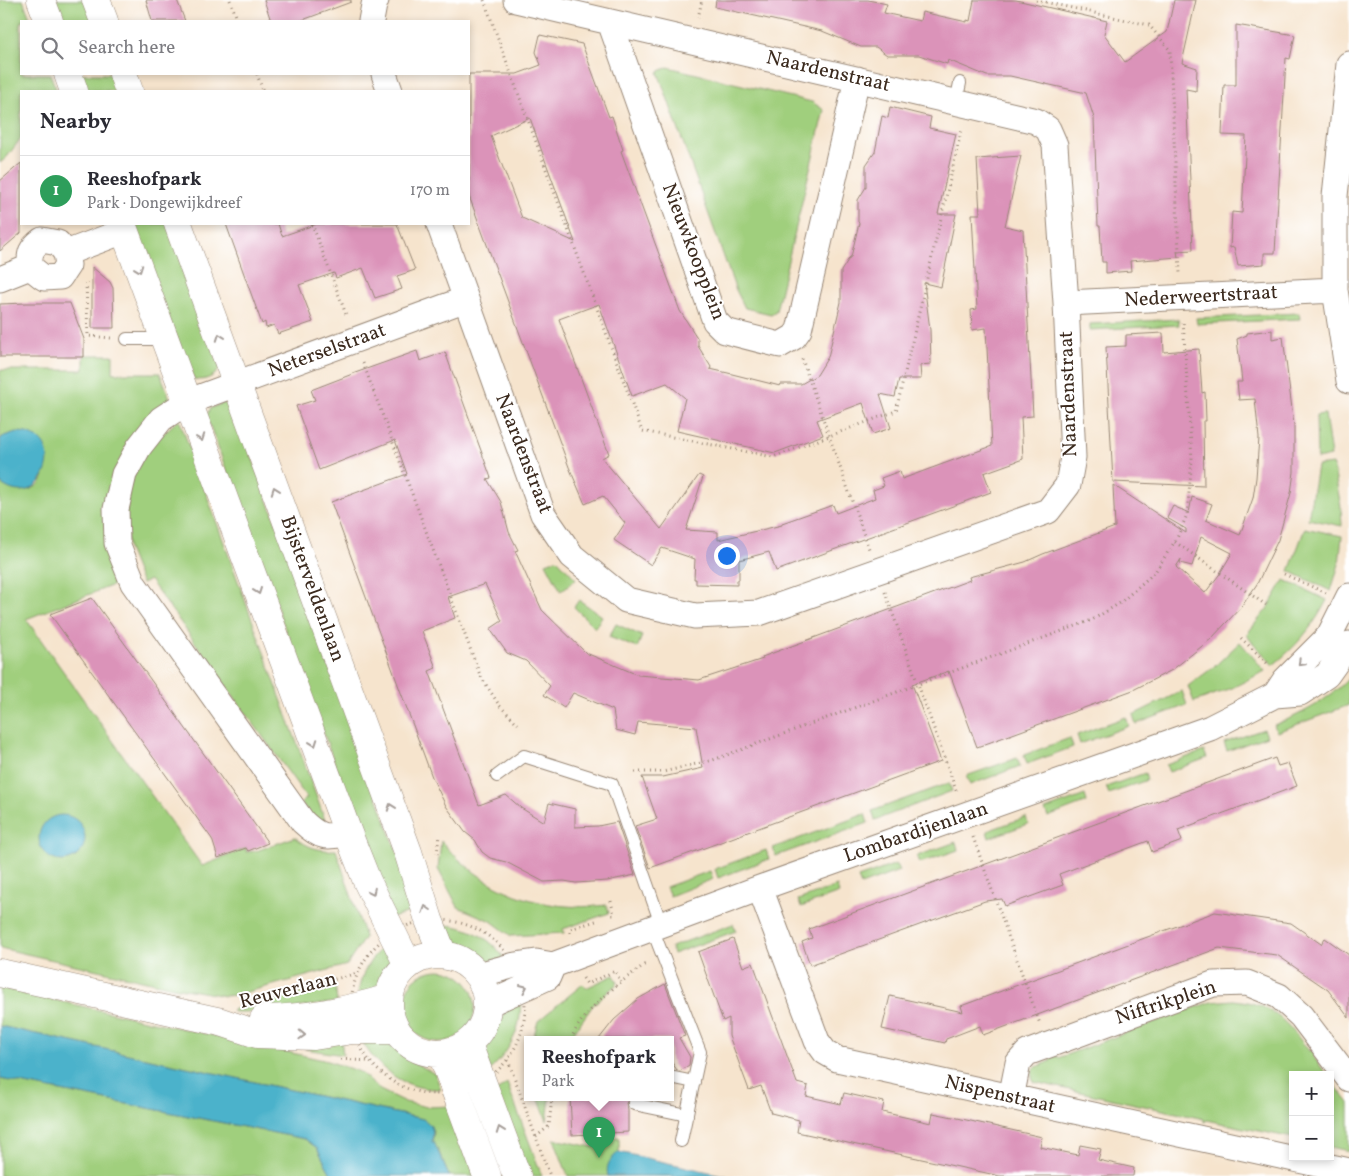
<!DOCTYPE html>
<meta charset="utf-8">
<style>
:root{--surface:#fff;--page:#f2f2f3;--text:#2b2b33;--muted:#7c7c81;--line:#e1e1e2;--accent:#111827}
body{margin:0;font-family:Vollkorn,serif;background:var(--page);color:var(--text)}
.controls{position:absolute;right:15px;bottom:15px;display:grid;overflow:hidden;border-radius:0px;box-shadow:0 2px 8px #0003}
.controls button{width:45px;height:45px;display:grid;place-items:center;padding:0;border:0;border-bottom:1px solid var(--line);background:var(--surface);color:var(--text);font:25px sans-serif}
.you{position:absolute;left:726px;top:555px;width:18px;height:18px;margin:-12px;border:4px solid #fff;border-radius:50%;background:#1a73e8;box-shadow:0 0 0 8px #1a73e833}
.badge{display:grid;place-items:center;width:32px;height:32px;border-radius:50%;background:var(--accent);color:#fff;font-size:16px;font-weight:700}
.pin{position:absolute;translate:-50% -41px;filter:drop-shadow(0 1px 2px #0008)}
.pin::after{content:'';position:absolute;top:26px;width:18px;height:15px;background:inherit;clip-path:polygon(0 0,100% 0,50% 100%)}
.popup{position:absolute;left:524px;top:1036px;width:150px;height:65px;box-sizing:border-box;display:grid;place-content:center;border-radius:0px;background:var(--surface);filter:drop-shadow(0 1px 4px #0005);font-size:16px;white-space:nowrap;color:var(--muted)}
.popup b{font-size:19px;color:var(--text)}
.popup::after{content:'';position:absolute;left:50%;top:100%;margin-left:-10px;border:10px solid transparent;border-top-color:var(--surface)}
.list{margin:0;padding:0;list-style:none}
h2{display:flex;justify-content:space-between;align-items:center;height:65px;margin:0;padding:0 20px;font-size:21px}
h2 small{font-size:16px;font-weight:400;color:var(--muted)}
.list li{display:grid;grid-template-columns:32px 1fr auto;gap:15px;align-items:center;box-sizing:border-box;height:70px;padding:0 20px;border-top:1px solid var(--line)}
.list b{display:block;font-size:19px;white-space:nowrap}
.list p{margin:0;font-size:16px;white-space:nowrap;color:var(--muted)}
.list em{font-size:16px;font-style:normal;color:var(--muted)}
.icon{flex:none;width:28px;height:28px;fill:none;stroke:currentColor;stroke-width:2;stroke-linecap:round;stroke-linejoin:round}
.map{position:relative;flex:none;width:1349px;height:1176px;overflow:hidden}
.search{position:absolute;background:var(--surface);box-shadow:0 2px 8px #0003;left:20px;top:20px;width:450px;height:55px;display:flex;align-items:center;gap:12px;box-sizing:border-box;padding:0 18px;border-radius:0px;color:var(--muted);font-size:19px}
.panel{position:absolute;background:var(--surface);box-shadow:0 2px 8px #0003;left:20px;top:90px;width:450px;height:135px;border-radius:0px}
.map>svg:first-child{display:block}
.green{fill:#a0cf7d;stroke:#6e7c4e;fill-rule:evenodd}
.water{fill:#4cb2cb;stroke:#446e74}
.building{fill:#db93b9;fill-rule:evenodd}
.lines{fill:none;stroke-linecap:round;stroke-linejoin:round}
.lane-casing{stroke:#988776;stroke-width:14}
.street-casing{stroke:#988776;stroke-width:27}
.secondary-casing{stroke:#988776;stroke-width:29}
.path{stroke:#988776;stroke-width:3;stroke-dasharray:1 4;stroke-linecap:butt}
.lane{stroke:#fff;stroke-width:12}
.street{stroke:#fff;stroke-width:25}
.secondary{stroke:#fff;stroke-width:28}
.oneway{stroke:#a79f9a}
.labels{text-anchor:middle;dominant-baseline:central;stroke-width:4;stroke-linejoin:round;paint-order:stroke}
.street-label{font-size:20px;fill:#3b2a1e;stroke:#fff}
</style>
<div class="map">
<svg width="1349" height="1176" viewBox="0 0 1349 1176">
<rect width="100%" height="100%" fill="#fff"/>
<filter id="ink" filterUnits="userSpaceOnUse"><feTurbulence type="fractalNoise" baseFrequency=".02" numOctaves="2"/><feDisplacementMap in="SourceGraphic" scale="10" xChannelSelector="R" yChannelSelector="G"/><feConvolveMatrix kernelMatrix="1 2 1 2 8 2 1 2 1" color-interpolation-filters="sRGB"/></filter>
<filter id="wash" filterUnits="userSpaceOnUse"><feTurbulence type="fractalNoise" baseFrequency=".0096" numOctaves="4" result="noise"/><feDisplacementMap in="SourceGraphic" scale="20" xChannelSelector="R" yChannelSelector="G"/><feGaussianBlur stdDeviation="1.12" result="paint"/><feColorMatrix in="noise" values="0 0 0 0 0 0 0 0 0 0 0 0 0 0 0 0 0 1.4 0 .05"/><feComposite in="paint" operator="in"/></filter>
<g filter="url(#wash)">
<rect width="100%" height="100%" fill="#f6e4cd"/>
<path class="green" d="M0 0H23L31 21H21V74H50L57 91H21V138L7 157 0 163Z
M48 0H90L98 21H56Z
M668 67 812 102 824 110 776 311 771 314 745 308 735 288 658 72Z
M75 74H117L124 91H82Z
M130 224H172L220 369C214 377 204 382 194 379Z
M1299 313 1300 319 1197 324 1196 318Z
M1178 319 1179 325 1090 330V324Z
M84 355H113V373H160L171 401 132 440 122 580 116 584 26 619 202 866 247 848 246 852 256 851 295 837C308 848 319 851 336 850L365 937 347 965 236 995 225 996 173 987 0 948V483C11 492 36 495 43 478 46 470 45 458 46 449 36 433 16 427 0 439V370H84ZM57 816H68L77 856C67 862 57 862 47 855Z
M223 403 233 405 418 909 392 918 206 415 211 408Z
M1325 414 1331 456 1317 459 1316 415Z
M179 419 326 823H318L301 803 307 798 150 580 142 584 128 549 125 495 145 451Z
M1333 464 1341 507 1342 526 1308 519 1317 466Z
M1305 528 1342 536 1339 564 1331 591 1289 571Z
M557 559 576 579 561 591 546 563Z
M1284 580 1327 600C1314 626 1296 647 1273 665L1246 635 1267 609Z
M579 600 602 616 595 628 574 607Z
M616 624 642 636 637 648 609 637Z
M1240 642 1265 671 1232 688 1194 702 1188 686 1215 666Z
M1349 678V705L1277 732 1274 725C1303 714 1328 700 1349 678Z
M1182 691 1187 705 1136 724 1133 715Z
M1126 717 1129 726 1080 744 1077 735Z
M1264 729 1267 736 1227 751 1224 743Z
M1070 738 1073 747 1027 764 1024 755Z
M1204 751 1207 758 1169 772 1166 765Z
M1017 758 1020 766 970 785 966 776Z
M1145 773 1147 780 1109 794 1106 787Z
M949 783 952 791 875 820 872 811Z
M1085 795 1087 802 1048 817 1045 810Z
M865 814 868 823 776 856 773 848Z
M1026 817 1028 824 989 838 987 831Z
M441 841C484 891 541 913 607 905L609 913 563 929 564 933 511 936 491 921 458 907 438 869Z
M956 842 958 850 920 863 917 856Z
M766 850 769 859 718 878 715 869Z
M896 864 899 871 861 885 858 878Z
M710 871 713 879 670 896 666 887Z
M837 886 839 893 801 907 798 900Z
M733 924 736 931 673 954 671 947Z
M442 925C466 925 493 938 505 960L485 961 462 949 449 940Z
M388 942 392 962 386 973 375 987 369 992 358 993C361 973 372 955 388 942Z
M403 1006a36 36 0 1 1 72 0a36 36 0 1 1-72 0Z
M614 975 618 983 594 1004 569 1039H533L538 1021 583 984 586 988Z
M335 984 337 1002 266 1012H234L232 1011 234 1009 252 1007Z
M0 988 328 1061 360 1072 380 1090 405 1102 427 1107 452 1106 478 1176H449L439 1152 432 1142 434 1132 423 1119 0 1026Z
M1233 1000C1272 1003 1287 1022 1309 1051L1312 1050 1315 1054 1313 1056 1327 1075H1293V1138L1206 1120 1205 1122H1204V1119L1034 1082C1031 1077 1031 1073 1034 1068L1051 1061 1050 1058 1057 1056 1058 1058 1179 1013V1011L1184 1009 1185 1011 1211 1002Z
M520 1002C523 1028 508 1053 490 1070L484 1054 485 1048 504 1013 508 1008Z
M360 1037 387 1041 403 1056 435 1074 441 1089C405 1091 375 1068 360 1037Z
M341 1038 343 1055 305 1049Z
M0 1079 305 1139 317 1148 332 1176H0Z
M1330 1079 1349 1103V1151L1330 1147Z
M507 1083 542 1176H523L493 1094Z
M538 1097H550L547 1121Z
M619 1137V1152L618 1153 718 1176H568L554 1139 593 1147 601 1138Z"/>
<path class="water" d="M16 432C74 432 43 517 0 483V439L4 436Z
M39 838a23 23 0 1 1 46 0a23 23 0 1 1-46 0Z
M0 1026 423 1119C433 1125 434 1131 432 1142H434L449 1176H332L317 1148 305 1139 0 1079Z
M619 1152 727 1176H608C605 1165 611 1158 619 1152Z"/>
<g id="blocks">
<path class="building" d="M146 0H177L185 21H152Z
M264 0H351V2L300 21H271Z
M716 0H868L887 4 884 13 920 21 922 12 967 22V20L970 21 974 0H1016L1107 21 1104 34 1125 62 1167 32 1174 0H1196L1182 63 1197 68 1196 91 1186 89 1193 250 1177 251 1178 257 1130 261 1131 271 1106 273V262H1102L1100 226H1098L1094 118 1086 93 1010 76H987L948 60 947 64 919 55H887L876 47H861L822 31 715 7Z
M1236 25 1295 35 1290 59 1286 58 1275 253H1264V264L1238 266 1234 247 1230 248 1232 212 1242 213 1246 136 1222 135 1224 85H1236Z
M540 35 582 44 609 117 612 116 623 150 621 151 680 311 698 339V346L711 367 710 369 728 373 780 386 781 384H801L817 375 828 357 841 302V271L850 257H851L859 223 858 222V200L866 187V165L875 152 882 116 888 118 890 107 931 117 929 128 956 134 938 214H956L941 287 924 283 930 330 931 364 920 365 921 379H899L895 397 880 394 891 428 873 434 863 403 817 420 823 435 775 453 677 431 685 398 667 383 632 396 599 304 559 319 609 454 602 458 661 529 699 475 703 477 686 530 718 532V540L782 525V523L833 505 836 513 875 498 873 490 884 486 881 478 900 471 902 479 992 446 986 328 972 330 971 310 977 309 972 214H980L977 159 1021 156 1005 226 1023 230 1033 416 1021 417 1023 459 984 473 991 492 776 571 769 552 739 560V580H737V585L696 584V579H694L695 559 662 548 651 565 614 540 625 523 603 496 585 504 569 467 469 196V74H517L541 65 536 52ZM530 118 545 160 575 242 522 218 491 136Z
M21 163V233L0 251V181Z
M226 224H278L282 236 317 224H397L415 270 397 276 402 289 375 298 363 268 336 278 334 273 299 285 313 322 278 334 274 325 266 328 265 322 262 324Z
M92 267 110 282 113 288 114 328H92Z
M26 303H70L84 339V357H0V304Z
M1272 330V339L1283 337 1294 425V472L1291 493 1278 540 1257 584 1242 606 1211 639 1172 670 1133 690 977 747 949 671 912 684 941 761 650 868 635 826 657 819 642 777H663L703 768 696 727 638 722 635 735 616 730 613 710 573 693 564 708 544 695 550 686 526 661 507 653 490 629 502 621 485 584 448 597 455 618 422 631 436 668 429 671 479 805 506 795 521 808 544 822 549 803 575 809V827L598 826 617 822 635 875 607 881 576 883 564 881 544 882 506 862 490 858 482 852 475 840 465 832 446 806 432 777 331 502 407 474 395 440 319 470 296 406 315 400 311 390 355 373 417 351 420 361 445 352 491 478 487 479 501 502 509 532 518 550 515 551 542 610 586 653 638 675 699 680 763 659 762 657 970 580 969 577 1025 562 1043 554 1115 527 1113 485 1186 533V529L1167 518 1173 506 1189 513 1192 497 1212 504 1206 520 1240 535 1253 498 1256 478 1259 438 1255 399 1239 400 1237 382H1242L1237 339 1247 335V333ZM1201 537 1232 553 1219 575 1205 593 1176 567 1181 559 1180 563 1192 566Z
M1163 333 1164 352 1199 349 1202 393 1205 392 1206 421H1203L1204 486 1113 482 1106 347 1126 346V335Z
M92 598 173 711 268 843 248 851 246 848 218 858 212 839 50 614Z
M1275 758 1278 766 1288 763 1297 786 1178 830 1182 841 1152 852 1148 841 1059 874 1063 885 1005 906 1002 899 985 901 810 965 802 942 812 938 809 929Z
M1215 912 1291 923 1321 944 1325 938 1349 955V1018L1328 990 1277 955 1219 948 983 1035 980 1026 946 1039 945 1043 882 1029 890 996 963 1012 961 1006Z
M733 939 743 967 753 963 797 1083 808 1086 806 1096 841 1104 844 1093 884 1102 882 1112 931 1123 933 1113 953 1117 1042 1137 1040 1147 1078 1155 1080 1145 1101 1149 1098 1160 1134 1168 1133 1176H1000L797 1132 799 1120 771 1113 761 1086 749 1090 729 1036V1018L723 1021 698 952Z
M665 984 685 1036 679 1038 690 1057 689 1065 680 1071 677 1070 670 1060V1039H599L614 1020 638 999Z
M570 1097H631L626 1103 628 1110V1132L572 1135Z"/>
</g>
</g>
<g filter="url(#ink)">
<use href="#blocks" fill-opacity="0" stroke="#988776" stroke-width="1"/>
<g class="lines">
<defs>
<path id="lane" d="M956 102 960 83
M127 339H164
M497 776 524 756 612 784 661 924
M652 928 700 1052 681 1141
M670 1077 694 1082
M634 1104 687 1115"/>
<path id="street" d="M371 21 374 5 376 0
M610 22 715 321 725 331 780 345 794 337 799 330 857 79
M1349 64 1335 196V290L1349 381
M384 74 390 91
M439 224 543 514 572 556 626 600 695 616 759 613 1048 511 1068 485 1073 457 1066 303 1055 145 1048 129 1036 121 516 0
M66 253 68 265 60 277 44 278 30 267C29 253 31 248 42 240L58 243 66 253 124 231
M0 279 30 267
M1066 303 1335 290
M1275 695 1285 680 1329 636 1349 596
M348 833C325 838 320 838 303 822L133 583 117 543 116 509 124 474 139 447 161 419 187 402 466 299
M760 888 817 1041 825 1052 837 1059 1349 1171
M478 975 515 965 536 962 553 965 760 888 1210 728 1275 695 1300 693 1327 675 1349 644
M488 1004 548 977 553 965
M1011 1098 1018 1063 1027 1053 1213 984 1247 983 1279 996 1301 1016 1349 1079"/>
<path id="secondary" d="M41 0 49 21
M96 0 104 21
M68 74 74 91
M123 74 129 91
M122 224 348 833 367 881 408 965
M178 224 408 852 429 920 443 955
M389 1004a49 49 0 1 1 98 0a49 49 0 1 1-98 0Z
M0 973 221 1022 257 1034 314 1036 352 1030H396
M264 1019C306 1019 350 1010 389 998
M468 1044 517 1176
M442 1054 487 1176"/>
</defs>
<use href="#lane" class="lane-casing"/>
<use href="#street" class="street-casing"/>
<use href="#secondary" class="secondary-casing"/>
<path class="path" d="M230 0 238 21
M484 0 642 431 773 457 896 411 962 128
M1036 0 1149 25 1170 50 1180 274
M698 18 702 0
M257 74 263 91
M312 224 347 317
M86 283 88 336 111 338
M802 359 869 549
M363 363 480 675 499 705 518 724
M1175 542 1266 605
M1284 574 1326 593
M885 592 957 793
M1241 638 1268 664
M635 772H663L713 760 1092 620 1120 603 1155 572 1177 538 1187 515 1192 459 1183 320
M973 837 1040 1024
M437 854 439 835
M611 901 614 915H612
M351 1007a87 87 0 1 1 174 0a87 87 0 1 1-174 0Z
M570 933V929L599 920
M583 978 587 984 615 971 621 982
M296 990 357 973
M571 1039C585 1007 617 985 644 965L648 964
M341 1059 367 1061
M508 1060 550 1176
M536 1137 549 1126 552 1097"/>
<use href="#lane" class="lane"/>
<use href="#street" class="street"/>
<use href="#secondary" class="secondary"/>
</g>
<defs><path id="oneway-chevron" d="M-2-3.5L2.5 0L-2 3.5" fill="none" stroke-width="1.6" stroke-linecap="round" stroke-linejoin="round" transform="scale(1.25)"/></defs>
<g class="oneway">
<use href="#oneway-chevron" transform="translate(139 269) rotate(70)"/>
<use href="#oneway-chevron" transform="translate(220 337) rotate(-110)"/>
<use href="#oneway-chevron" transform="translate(201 438) rotate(70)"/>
<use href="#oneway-chevron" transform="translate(275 490) rotate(-110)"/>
<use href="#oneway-chevron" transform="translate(258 591) rotate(70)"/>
<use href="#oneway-chevron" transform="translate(1301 663) rotate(135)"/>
<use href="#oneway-chevron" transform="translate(314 743) rotate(70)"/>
<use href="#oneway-chevron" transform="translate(391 807) rotate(-110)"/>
<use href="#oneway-chevron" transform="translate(372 892) rotate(64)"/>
<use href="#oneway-chevron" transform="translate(426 909) rotate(-108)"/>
<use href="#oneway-chevron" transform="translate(524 988) rotate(-24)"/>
<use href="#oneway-chevron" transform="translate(302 1035) rotate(2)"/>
<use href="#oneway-chevron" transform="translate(500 1130) rotate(-110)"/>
</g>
</g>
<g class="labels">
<g class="street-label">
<text transform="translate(828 72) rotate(13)">Naardenstraat</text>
<text transform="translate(693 252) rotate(69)">Nieuwkoopplein</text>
<text transform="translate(1201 297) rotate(-3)">Nederweertstraat</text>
<text transform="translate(327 351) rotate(-20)">Neterselstraat</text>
<text transform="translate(1069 394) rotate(-92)">Naardenstraat</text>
<text transform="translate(523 454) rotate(69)">Naardenstraat</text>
<text transform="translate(312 589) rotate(70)">Bijsterveldenlaan</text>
<text transform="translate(916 833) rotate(-19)">Lombardijenlaan</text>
<text transform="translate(288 991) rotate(-14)">Reuverlaan</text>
<text transform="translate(1166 1003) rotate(-18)">Niftrikplein</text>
<text transform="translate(1000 1095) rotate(13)">Nispenstraat</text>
</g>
</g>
</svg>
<div class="controls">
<button>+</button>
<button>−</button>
</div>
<div class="you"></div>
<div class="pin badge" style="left:599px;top:1158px;background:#2e9e5b">1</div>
<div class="popup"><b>Reeshofpark</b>Park</div>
<div class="search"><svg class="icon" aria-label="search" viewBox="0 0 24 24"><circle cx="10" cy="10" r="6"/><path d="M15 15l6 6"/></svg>Search here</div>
<section class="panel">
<h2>Nearby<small></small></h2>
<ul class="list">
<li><span class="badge" style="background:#2e9e5b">1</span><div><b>Reeshofpark</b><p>Park · Dongewijkdreef</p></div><em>170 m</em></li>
</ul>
</section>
</div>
